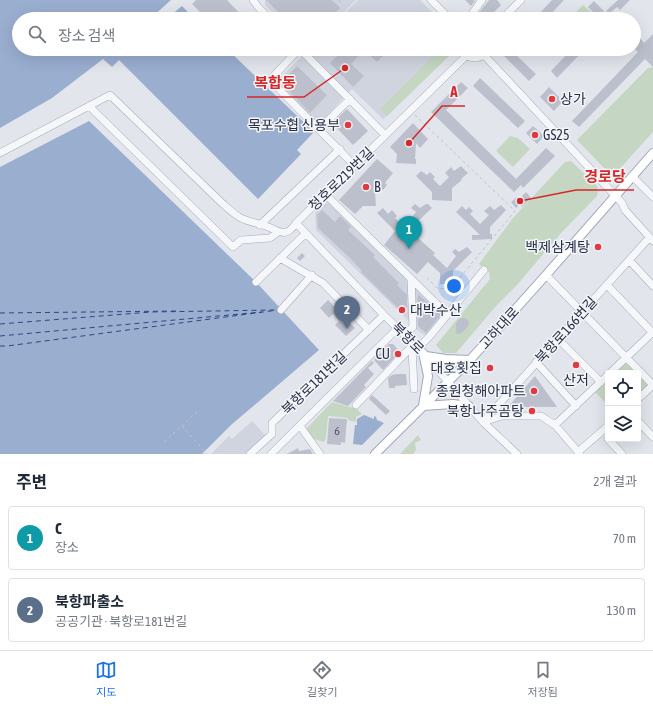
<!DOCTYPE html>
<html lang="ko">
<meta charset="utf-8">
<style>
:root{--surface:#fff;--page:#f2f2f3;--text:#1f2937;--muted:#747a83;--line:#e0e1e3;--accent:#1a73e8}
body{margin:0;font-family:"Asap Condensed","Noto Sans KR",sans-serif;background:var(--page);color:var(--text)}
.controls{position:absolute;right:12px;bottom:12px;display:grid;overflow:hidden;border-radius:4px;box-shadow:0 4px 16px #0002}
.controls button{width:36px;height:36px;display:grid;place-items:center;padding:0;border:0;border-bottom:1px solid var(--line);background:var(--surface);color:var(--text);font:20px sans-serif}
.you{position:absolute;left:454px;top:286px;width:14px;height:14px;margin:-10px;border:3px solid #fff;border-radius:50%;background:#1a73e8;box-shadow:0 0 0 6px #1a73e833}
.badge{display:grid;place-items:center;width:26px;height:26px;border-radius:50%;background:var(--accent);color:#fff;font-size:13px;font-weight:700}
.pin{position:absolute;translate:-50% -33px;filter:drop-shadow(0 1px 2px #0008)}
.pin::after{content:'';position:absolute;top:21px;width:14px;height:12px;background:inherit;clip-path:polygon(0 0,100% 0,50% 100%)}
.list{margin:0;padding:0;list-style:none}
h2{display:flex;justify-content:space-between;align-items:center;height:52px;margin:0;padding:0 16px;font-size:17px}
h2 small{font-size:13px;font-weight:400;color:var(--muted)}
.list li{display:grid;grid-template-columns:26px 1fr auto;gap:12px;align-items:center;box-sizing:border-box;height:64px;margin:0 8px 8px;padding:0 8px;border:1px solid var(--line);border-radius:4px}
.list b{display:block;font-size:15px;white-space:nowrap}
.list p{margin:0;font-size:13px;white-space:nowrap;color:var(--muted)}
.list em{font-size:13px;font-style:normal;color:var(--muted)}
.icon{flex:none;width:22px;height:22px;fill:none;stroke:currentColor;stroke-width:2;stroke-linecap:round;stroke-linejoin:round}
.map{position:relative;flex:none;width:653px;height:454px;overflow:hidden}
.search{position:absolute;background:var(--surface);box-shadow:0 4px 16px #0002;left:12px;right:12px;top:12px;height:44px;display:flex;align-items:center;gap:10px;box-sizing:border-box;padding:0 14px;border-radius:22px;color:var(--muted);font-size:15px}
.sheet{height:196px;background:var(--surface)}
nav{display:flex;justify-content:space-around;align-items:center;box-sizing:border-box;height:56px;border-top:1px solid var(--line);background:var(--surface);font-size:11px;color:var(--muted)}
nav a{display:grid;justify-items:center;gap:2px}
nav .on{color:var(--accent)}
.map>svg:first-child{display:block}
.built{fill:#d0d4df}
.green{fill:#c5d7c2}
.water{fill:#9aaed0}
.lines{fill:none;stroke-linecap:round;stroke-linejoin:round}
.ferry{stroke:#2d4880;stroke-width:1;stroke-dasharray:5 4;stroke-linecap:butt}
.building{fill:#bcc0cd}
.minor-casing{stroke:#a6abb7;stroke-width:8}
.major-casing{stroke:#a0a7b9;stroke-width:10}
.path{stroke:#c0c3cb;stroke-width:1;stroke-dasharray:3 3;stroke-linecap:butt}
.minor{stroke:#f6f7fa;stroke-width:7}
.major{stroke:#fff;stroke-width:8}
.poi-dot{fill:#de3a40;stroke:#f3f5f9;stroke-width:1.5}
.labels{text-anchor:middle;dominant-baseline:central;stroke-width:3;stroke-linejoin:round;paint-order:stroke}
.number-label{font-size:12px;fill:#4d5468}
.poi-label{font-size:14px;fill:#283047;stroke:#f3f5f9;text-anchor:end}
.street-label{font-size:14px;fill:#283047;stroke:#f3f5f9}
.leader{fill:none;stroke:#d62828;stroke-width:1.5}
.callout-dot{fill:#d62828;stroke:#f3f5f9;stroke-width:1.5}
.callout-label{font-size:15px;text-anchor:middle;font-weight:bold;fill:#d62828;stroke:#f3f5f9;stroke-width:3;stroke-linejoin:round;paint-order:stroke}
</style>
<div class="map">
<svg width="653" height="454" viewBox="0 0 653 454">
<rect width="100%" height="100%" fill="#e2e5ec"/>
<path class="built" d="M265 0H356L337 19H279L265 5Z
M358 0H420L439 19H339Z
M309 49H456L387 116 383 119 352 89 319 124 276 82Z
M333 197 447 310 427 336 421 333 316 230 315 213Z
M252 421 265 435 246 454H211L229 436 232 439Z"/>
<path class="green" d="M583 5 593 14 588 19H569Z
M440 49H456L387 116 380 109Z
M653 67V132L615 174 609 173 577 140 648 68Z
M510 136 518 138 530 149 513 167 496 151Z
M571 161 597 186 598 189 597 196 561 233 517 285 496 306 456 353H443L436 345 490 279 489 272 479 264 513 218 565 162Z
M630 363 648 382V385L638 394V373H615L625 364Z
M608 380V405L595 392Z
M332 402 357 409 362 414 356 417V422L348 420V418L328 416 326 438 324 442 311 438 306 431 307 428Z
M418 435 421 440 415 443 416 450 413 454H400Z"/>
<path class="water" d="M0 0H171L150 19H19V49H227L314 132 297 150 301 154 258 199 119 60 112 67 103 59 52 98 0 128Z
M182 6 195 19H166Z
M89 121 256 282 319 350 231 425 202 454H0V167Z
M364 415 374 419V416L376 417 377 420 384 423 362 445 353 444 355 425H357V419Z"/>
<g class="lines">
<path class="ferry" d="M0 313 180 311
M0 324 151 312 275 310
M0 336 262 312
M0 346H7L278 310"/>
</g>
<path class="building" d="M196 0H227L245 19H207L192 4Z
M266 0H332L340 8 329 19H285Z
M465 0H474L475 1 471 6Z
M489 0H497L501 5 487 19H478L477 15Z
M552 0H564L546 19H534Z
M618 0H630L620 10 617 7 609 14 606 11Z
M594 1 604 11H603L611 19H600L588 7Z
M653 34V67L645 59 579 127 572 121 638 52 634 48 637 46 635 43 640 38 644 43Z
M344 49H390L377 62 364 50 351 64 364 76 353 87 330 63Z
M507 49H516L513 52 536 74 529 81 502 54Z
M572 49H585L557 78 551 71Z
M297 66 327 95 310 113 286 88 289 85 283 80Z
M480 78 525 121 518 128 473 86Z
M461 82 468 88 446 110 516 179 546 148 555 156 523 188 521 185 514 192 431 112Z
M549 87 563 101 554 111 540 97Z
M347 109 368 131 353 145 332 123Z
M413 123 428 139 420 148 416 143 415 159H416V164L396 163 397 154 390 147Z
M533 126 544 136 537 144 526 133Z
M377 159 393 173 385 183 387 185 383 190 380 188 375 192 376 206H363L355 214 339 200Z
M461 166 468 173 461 179 462 180 452 188V201L432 200V192L416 176 421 171 427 175 430 172 435 177 433 179 440 186 449 177 445 173 451 167 454 171Z
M526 192 531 198 522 207 520 204 516 208 511 202 517 197 519 199Z
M415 204 420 208 426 204H428L432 208 416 223H414L411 219 416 212 411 208Z
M501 205 506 210 490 227V234H492V239L472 240V235H480L456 212 462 206 466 210 469 207 473 211 470 214 480 224 489 215 484 211 490 206 494 210Z
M383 208 388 214 392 210 397 216 395 218 405 227V229H411V232L435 253 433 255 447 268 456 256 452 252 455 249 459 252 467 247 472 252 453 271V279H455V284H440V273L428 262 417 274 384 245 395 231 377 213Z
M322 210 335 222 340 216 351 227 348 230 375 255 373 257 399 283 397 285 407 295V308L402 312 361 272 362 271 350 258 318 228 317 215Z
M302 253 305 256 300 261 297 258Z
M418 294 440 314V316L426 333 418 326V319L427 309 417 301Z
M328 300 355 328 346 336 335 325 339 321 333 314 329 318 320 308Z
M460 318H464L468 320 469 322 468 327 460 334H458L456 333V323Z
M389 344H393L400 352 383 370 374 360Z
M372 361 374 363 368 368 374 374 364 385 366 387 352 402 348 406 333 401Z
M397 374H406L407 385 395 386V388H389L388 378 392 375Z
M535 376 557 407H508Z
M372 395 390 411 386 415 369 399Z
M329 418 347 419 345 443 341 442V445L327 444Z
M298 448 299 451 310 449 313 454H287Z"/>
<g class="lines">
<defs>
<path id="minor" d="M253 0 258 7 270 19
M431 0 450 19
M473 19 471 15 482 0
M502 19 521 0
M299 49 270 80 355 166
M300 49 385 135
M463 49C467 59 475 60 484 55L487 49
M484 55 622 203 625 210 653 241
M89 106 233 247 241 240 270 238 278 232
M319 129 350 99
M0 153 110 95 224 205C229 209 234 214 239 217 248 222 257 223 266 226 279 231 286 239 296 223L467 55
M632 176 653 197
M325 194 447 314
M296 223 384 315 423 353 483 422 517 454
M260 225 340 149
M280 258 323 283 369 330
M629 260 653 286
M546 275 653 385
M256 282 305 234
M607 285 653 333
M281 310 312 275
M405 334 413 327 411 279
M558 339 601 382
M412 347 414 389
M418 348 429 337 484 270
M536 362 576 406
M610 373 653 332
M638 399 653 385
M356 405 414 344
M638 421 653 437
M483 422 649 238
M483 422 502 416H541L555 425 580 454
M555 425 608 375
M300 426 320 454
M608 439 622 454
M578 452 608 426
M250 454 272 434V423L384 315
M271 454 398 328"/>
<path id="major" d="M423 353 428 376 423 406 453 404 469 406
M426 356 446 359 470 360
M375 454 470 360 546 275 653 153"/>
</defs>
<use href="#minor" class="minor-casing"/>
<use href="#major" class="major-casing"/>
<path class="path" d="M339 0 341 3
M415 115 515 211 453 286 446 289 437 288 425 276
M182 426 207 454
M164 442 199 410"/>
<use href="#minor" class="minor"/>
<use href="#major" class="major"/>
</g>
<g class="poi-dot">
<circle cx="552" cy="99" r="4"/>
<circle cx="348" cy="125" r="4"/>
<circle cx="535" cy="135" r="4"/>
<circle cx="366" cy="187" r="4"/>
<circle cx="598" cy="247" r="4"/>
<circle cx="402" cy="310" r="4"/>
<circle cx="398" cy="354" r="4"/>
<circle cx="576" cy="365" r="4"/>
<circle cx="490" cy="368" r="4"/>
<circle cx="534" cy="391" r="4"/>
<circle cx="532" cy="411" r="4"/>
</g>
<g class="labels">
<g class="number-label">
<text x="337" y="431">6</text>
</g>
<g class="poi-label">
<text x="560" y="99" text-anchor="start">상가</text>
<text x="340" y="125">목포수협 신용부</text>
<text x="543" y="135" text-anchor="start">GS25</text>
<text x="374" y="187" text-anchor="start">B</text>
<text x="590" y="247">백제삼계탕</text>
<text x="410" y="310" text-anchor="start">대박수산</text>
<text x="390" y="354">CU</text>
<text x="482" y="368">대호횟집</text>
<text x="576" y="380" text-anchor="middle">산저</text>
<text x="526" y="391">종원청해아파트</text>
<text x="524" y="411">북항나주곰탕</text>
</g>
<g class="street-label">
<text transform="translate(341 179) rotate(-44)">청호로219번길</text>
<text transform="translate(499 328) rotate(-48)">고하대로</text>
<text transform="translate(566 330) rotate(-48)">북항로166번길</text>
<text transform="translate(408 338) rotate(45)">북항로</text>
<text transform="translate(314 383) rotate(-44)">북항로181번길</text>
</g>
</g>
<path class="leader" d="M345 68L304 97H247M409 143L442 106H465M520 201L576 190H634"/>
<g class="callout-dot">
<circle cx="345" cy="68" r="4"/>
<circle cx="409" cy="143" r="4"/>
<circle cx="520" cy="201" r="4"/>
</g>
<g class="callout-label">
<text x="275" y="88">복합동</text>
<text x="454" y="97">A</text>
<text x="605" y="182">경로당</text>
</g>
</svg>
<div class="controls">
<button><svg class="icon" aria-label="locate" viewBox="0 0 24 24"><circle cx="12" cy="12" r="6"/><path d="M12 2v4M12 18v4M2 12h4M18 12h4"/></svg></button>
<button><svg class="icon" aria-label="layers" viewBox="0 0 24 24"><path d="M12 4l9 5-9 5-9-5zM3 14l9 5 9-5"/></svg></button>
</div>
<div class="you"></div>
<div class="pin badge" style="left:409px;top:249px;background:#0f9aa8">1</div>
<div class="pin badge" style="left:347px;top:329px;background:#5c6f8a">2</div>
<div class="search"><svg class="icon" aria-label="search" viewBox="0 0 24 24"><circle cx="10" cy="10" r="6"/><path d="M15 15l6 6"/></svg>장소 검색</div>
</div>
<section class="sheet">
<h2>주변<small>2개 결과</small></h2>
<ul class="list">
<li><span class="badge" style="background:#0f9aa8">1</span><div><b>C</b><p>장소</p></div><em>70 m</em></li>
<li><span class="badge" style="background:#5c6f8a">2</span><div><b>북항파출소</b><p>공공기관 · 북항로181번길</p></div><em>130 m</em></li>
</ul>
</section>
<nav>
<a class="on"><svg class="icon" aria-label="map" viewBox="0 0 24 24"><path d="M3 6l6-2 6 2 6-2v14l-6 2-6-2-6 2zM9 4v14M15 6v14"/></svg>지도</a>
<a><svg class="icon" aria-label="directions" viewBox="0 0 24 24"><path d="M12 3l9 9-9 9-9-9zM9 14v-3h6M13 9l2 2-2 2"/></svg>길찾기</a>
<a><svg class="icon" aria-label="saved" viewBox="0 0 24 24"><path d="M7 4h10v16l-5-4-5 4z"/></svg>저장됨</a>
</nav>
